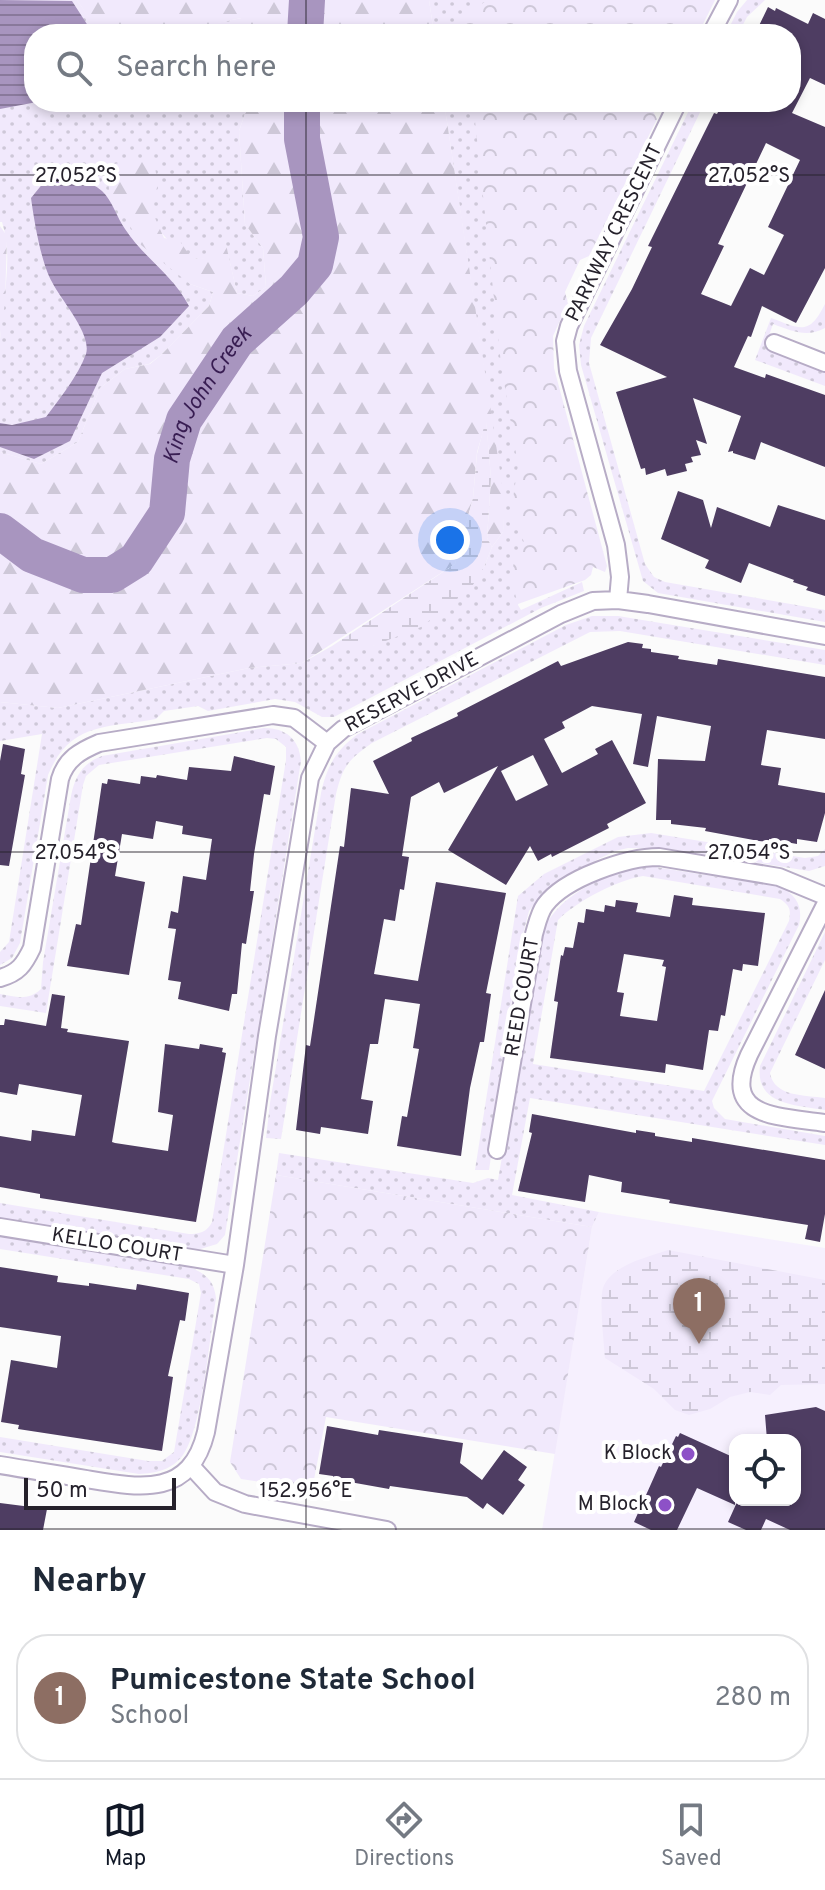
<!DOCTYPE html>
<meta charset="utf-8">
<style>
:root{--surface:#fff;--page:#f2f2f3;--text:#1f2937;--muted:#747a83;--line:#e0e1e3;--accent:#111827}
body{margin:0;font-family:Overpass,sans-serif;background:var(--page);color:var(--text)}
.controls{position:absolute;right:24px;bottom:24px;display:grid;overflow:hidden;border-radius:16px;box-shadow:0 4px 12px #0003}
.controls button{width:72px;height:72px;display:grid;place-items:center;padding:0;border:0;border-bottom:2px solid var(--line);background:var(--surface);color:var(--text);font:40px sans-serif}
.scale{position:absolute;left:24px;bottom:20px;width:152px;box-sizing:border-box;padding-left:8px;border:4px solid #25212b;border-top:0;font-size:22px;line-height:28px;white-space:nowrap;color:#25212b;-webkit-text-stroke:6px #fff;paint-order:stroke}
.you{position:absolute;left:450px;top:540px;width:28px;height:28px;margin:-20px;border:6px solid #fff;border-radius:50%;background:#1a73e8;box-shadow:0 0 0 12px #1a73e833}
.badge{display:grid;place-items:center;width:52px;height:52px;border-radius:50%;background:var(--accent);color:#fff;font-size:26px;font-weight:700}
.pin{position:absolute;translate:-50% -66px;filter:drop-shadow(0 2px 4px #0008)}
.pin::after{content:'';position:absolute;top:42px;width:28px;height:24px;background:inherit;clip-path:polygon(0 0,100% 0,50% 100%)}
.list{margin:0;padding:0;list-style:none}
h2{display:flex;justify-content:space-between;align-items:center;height:104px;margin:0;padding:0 32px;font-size:34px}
h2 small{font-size:26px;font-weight:400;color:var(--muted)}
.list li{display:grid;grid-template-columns:52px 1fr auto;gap:24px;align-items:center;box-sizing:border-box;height:128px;margin:0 16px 16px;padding:0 16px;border:2px solid var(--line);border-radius:32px}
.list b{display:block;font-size:30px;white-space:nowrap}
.list p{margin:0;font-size:26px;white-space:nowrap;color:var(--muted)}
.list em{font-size:26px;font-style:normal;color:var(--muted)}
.icon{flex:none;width:44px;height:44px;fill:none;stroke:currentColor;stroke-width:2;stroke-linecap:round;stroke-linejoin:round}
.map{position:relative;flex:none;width:825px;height:1530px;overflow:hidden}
.search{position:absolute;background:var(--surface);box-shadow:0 4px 12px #0003;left:24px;right:24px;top:24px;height:88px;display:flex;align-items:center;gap:20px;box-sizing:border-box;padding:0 28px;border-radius:32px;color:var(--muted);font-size:30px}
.sheet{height:248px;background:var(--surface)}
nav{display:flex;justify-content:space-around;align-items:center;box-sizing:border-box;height:112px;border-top:2px solid var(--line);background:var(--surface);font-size:22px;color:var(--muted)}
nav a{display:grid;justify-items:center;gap:4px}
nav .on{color:var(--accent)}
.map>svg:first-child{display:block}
.built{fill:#f6f0fe;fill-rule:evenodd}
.grass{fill:url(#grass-dots);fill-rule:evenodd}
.forest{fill:url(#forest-firs)}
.wetland{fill:url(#wetland-marsh)}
.park{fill:url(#park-crowns)}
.water{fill:url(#water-rules)}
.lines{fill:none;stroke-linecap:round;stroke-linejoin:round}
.river{stroke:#a895bf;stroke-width:36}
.building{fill:#4e3d62;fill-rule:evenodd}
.minor-casing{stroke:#b7acc6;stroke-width:20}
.minor{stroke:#fff;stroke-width:16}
.ticks{fill:none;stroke:#25212b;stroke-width:2;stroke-opacity:0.45}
.poi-dot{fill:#8d51c7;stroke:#fff;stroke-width:3}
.labels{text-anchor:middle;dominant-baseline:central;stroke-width:8;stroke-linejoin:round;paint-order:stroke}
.street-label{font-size:20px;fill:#25212b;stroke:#fff}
.poi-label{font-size:20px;fill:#25212b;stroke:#fff;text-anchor:end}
.water-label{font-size:22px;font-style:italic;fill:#381d52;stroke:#fff}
.ticks-label{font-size:20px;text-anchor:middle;fill:#25212b;stroke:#fff;stroke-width:8;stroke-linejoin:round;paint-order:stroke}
</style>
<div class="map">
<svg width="825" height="1530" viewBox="0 0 825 1530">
<defs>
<pattern id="grass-dots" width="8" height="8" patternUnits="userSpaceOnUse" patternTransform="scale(2)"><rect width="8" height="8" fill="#f1e9fc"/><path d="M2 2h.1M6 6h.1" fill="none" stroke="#cec8d8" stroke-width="1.8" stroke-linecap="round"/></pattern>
<pattern id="forest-firs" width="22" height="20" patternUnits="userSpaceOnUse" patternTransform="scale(2)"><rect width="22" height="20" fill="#f1e9fc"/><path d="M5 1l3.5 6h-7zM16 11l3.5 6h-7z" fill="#cec8d8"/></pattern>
<pattern id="wetland-marsh" width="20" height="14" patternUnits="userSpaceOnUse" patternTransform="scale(2)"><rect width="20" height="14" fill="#f1e9fc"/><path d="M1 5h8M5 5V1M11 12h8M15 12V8" fill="none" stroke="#cec8d8"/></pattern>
<pattern id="park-crowns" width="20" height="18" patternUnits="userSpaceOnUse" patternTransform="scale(2)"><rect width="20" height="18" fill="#f1e9fc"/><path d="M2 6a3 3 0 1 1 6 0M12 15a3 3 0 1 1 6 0" fill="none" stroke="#cec8d8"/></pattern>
<pattern id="water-rules" width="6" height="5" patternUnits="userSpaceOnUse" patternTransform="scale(2)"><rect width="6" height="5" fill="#a895bf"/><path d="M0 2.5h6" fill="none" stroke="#89799b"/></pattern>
</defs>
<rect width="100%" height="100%" fill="#fbfbfb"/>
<path class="built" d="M599 1212 825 1248V1530H542L592 1227ZM735 1440H795V1500H735Z"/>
<path class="grass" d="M0 0H77L98 30 97 34H34V102H249L239 131 245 224 263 248 266 287 253 296 237 293 225 241C218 247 210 259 201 259 171 261 129 187 114 164L190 284 213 292 209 306 161 355 149 364 125 369 100 388 78 442 41 464 0 452C0 415 0 377 0 340 2 301 14 259 2 222H0Z
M429 0H528L504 34H434Z
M747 0H765L747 17 738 34H726L737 12Z
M242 18 244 34H168L173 31Z
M444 102H487L542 423 518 605 521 610 582 582 584 591 541 608 334 717H322L295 702 275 699 208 711 198 706 164 711 156 719C106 728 70 722 48 775L20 943 12 958 0 965V952L9 942 42 734 0 741V702L58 708 249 668 302 663 332 646H373L484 567 492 547 503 532 504 503Z
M693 102H705L591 338 589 363 645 564 654 577 665 582 825 610V622L658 593 643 581 581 365 579 345 584 326Z
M825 304V328C807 338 792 331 773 324L765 347 825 370V386L755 360 771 318C801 329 809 336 825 304Z
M592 616H618L825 650V665L620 631 590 632 372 743C348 760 343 766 336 794L281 1139 266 1138 270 1103 321 793C327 766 336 750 358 734L566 625Z
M264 728C286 728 299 739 301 761L225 1235 217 1244 197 1250 0 1218V1203L189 1234C200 1234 207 1232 212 1222L286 760V747L276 739 267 738 99 765 86 776 83 785 46 1013 0 1006V994C16 997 28 1001 41 989L43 962 71 796C75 776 83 763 102 756Z
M651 833 805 858 818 856 825 849V866L809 871 671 849 628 848 615 851 562 877 545 890 529 911 522 938 488 1148 492 1150 489 1170H475L518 896 544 874 618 837Z
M639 866 655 867 781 887C797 896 803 907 799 925L712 1101 714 1108 725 1119 825 1136V1145L530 1098 512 1195 599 1212 592 1227 276 1175 279 1153 473 1183 488 1178 498 1180 503 1151H507L544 928C562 893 602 877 639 866ZM643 876 780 899C790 906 791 909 789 921L704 1091 533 1064 558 920C577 901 617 880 643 876Z
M825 932V960L770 1073C774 1097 805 1095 825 1098V1110C796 1105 755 1105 760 1066Z
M0 1237 192 1268C207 1275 214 1281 216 1298 210 1335 202 1429 183 1455 172 1470 156 1473 139 1474L0 1452V1437L148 1461H162L174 1452 201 1293 199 1284 189 1279 0 1249Z"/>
<path class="forest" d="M77 0H429L434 34H244L241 18 168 34H97V30Z
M249 102H444L505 504 503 532 492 547 487 538 491 478 486 422 477 452 473 498 455 564 302 663 249 668 58 708 0 702V452L41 464 78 442 100 388 125 369 150 364 161 355 209 306 213 292 190 284 141 245 109 190 108 174 114 164 153 157 158 184 151 209 164 238 180 241C197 270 205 260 225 240L237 293 253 296 266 287 263 248 245 224 239 131Z
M0 226 7 236 5 302 0 337Z"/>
<path class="wetland" d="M486 419 491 478 487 538 492 547 484 567 471 588 421 627 373 646H332L455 564 473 498 477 454Z
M668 1250 825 1280V1384L781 1385 770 1395 750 1392 730 1397 710 1409 689 1415 675 1410 654 1389 605 1358C604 1343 599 1300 603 1288 611 1265 648 1257 668 1250Z"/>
<path class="park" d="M487 0H715L703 24 694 28 691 34H466L464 18Z
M473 102H657L653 111 657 119 589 256 580 260 565 292 568 303 553 336 554 368 607 566 605 572 593 567 591 575 585 580 518 604C510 577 509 566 524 542L511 512 518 465 501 364Z
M276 1175 592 1227 555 1454 326 1417 312 1490 241 1479 230 1462Z"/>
<path class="water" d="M0 0 72 1 92 32 34 34V102H37L0 109Z
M55 177C70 177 90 180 102 191 112 200 117 218 125 229 144 258 173 275 189 306L160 337 102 373 70 441 34 459 0 447V423L12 425 46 417C60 398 78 376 86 354 92 334 61 300 52 282 41 263 34 220 31 198L44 182Z"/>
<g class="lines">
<g class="river">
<path d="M305 34 307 0"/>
<path id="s1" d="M0 531 32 555 83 575H112L136 560 167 513 172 459 184 420 237 341 294 290 315 265 321 237 302 139V102"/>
</g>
</g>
<path class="building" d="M768 7 775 11 776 8 808 24 813 13 825 19V85L810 78 792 113 825 127V268L796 323 762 306 751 337 748 336 734 367 765 378 766 374 825 395V467L761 442 755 460 733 453V451L728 452 741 416 693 398 707 444 696 440 701 455 691 457 693 462 685 464 687 471 667 476 665 469 646 475 645 468 641 469 616 392 667 377 600 345 632 289 652 247 648 246 714 113 717 114 723 102H791V34H755ZM766 143 800 160 768 227 784 235 764 275 750 268 731 306 701 294 724 246 718 244Z
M678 491 703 500 711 528 717 507 770 527 778 505 825 520V596L806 590 808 587 793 582 794 580 749 563 741 583 705 568 709 560 661 539Z
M628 642 643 644 642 648 651 649V652L679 656 678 659 717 665 718 659 825 677V739L767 730 761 765 781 768 778 785 825 793V813L817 842 797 839V844L769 839V842L759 841 705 831 706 828 671 824V820H656L658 759 705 761 711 726 657 716 648 767 633 764 642 714 592 706 562 722 565 728 544 739 562 773 598 754 595 749 612 740 646 803 607 824 609 828 552 857 551 854 538 861 530 846 506 885 448 850 498 766 444 793 439 782 411 797 402 856 409 857 404 890 400 889 395 921 384 919 374 974 418 981 436 882 506 893 486 993 491 994 484 1042H480L470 1088 461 1156 397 1146 402 1116 407 1117 419 1049 413 1048 420 1004 385 999 378 1044H370L361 1099 373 1101 368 1134 321 1127 320 1134 296 1130 306 1045 310 1046 340 846 344 847 351 788 389 794 373 761 412 741 411 738 458 716 457 713 558 661 561 666ZM533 755 548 785 516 801 501 771Z
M3 744 25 749 21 774 25 775 9 866 0 865V761Z
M234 756 275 766 270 795 264 794 254 854 250 891H254L246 944 242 943 237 994H232L229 1011 178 999 181 982 168 980 176 929 168 928 171 911 178 913 183 876 206 880 212 839 182 834 183 826 156 821 153 839 122 834 115 876 145 882 129 975 67 966 76 924 81 925 102 783 107 784 108 779 140 784 141 776 156 778 157 775 187 780 189 767 231 771Z
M674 895 693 898 692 905 765 913 758 966 743 964 742 971 733 969 725 1016 721 1015 718 1031 709 1030 703 1070 666 1064 665 1073 550 1058 558 1002 554 1001 561 955 563 956 565 947 573 948 578 922 584 923 586 909 604 912 605 905 615 907 616 900 638 903 636 912 670 917ZM624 954 664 960 662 966 666 967 657 1021 620 1016 624 993 617 992Z
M825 990V1069L795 1055Z
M52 994 65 996 61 1028 68 1029 67 1032 129 1041 112 1142 115 1143 168 1151 173 1115 158 1112 165 1044 199 1049 200 1044 223 1048 222 1052 226 1053 223 1071 196 1222 40 1198V1194L0 1187V1136L31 1141 32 1130 75 1136 82 1095 19 1084 17 1095 0 1092V1025H4L5 1019 46 1026Z
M532 1114 636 1133V1130L655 1133V1136L692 1142V1138L825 1160V1214L820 1242 805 1239 808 1225 669 1203 670 1200 621 1192 622 1182 589 1175 585 1202 518 1191 532 1133 529 1132Z
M0 1267 58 1276 57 1282 89 1286V1283L136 1290 137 1284 189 1293 185 1321 180 1320 168 1376 173 1377 162 1451 18 1429 19 1425 1 1422 11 1360 57 1368 61 1336 0 1327Z
M816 1407 825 1411V1530H790L766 1519 761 1530H746L728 1522 738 1500H795V1440H767L765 1415Z
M327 1426 378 1435 379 1430 463 1443 460 1463 482 1480 504 1450 527 1467 518 1480 525 1485 503 1515 487 1503 483 1509 467 1497 390 1486 389 1489 333 1479V1476L319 1474Z
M680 1433 735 1458V1505L697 1488 677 1530H651L634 1522 659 1466 661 1467 676 1436 678 1437Z
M0 1503 47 1509 43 1530H0Z"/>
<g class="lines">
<defs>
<path id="minor" d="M711 34 729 0
M774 343 825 363
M618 600 620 577 616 545 568 371 565 341 569 326 678 102
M825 905 749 1055C720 1119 780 1116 825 1123
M0 978C18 973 24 965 32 948L60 779C66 759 80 751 99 743L273 715 294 718 327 743
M497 1150 534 934C537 924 539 913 545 905 565 878 627 857 659 857L779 877 825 896
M0 1227 235 1265
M0 1465C29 1470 57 1474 86 1479 140 1488 190 1498 206 1432L235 1265 267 1036 310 778 327 743 343 729 561 614 593 601 618 600 648 604 825 636
M191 1466 215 1492 245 1504 387 1530"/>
</defs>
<use href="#minor" class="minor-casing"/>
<use href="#minor" class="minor"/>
</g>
<path class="ticks" d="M306 0V34M306 102V1530M0 175H825M0 852H825M0 1529H825"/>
<g class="poi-dot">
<circle cx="688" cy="1454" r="8"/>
<circle cx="665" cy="1505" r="8"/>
</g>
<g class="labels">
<g class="street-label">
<text transform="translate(615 233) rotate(-64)">PARKWAY CRESCENT</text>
<text transform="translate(412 693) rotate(-28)">RESERVE DRIVE</text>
<text transform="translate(523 997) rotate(-80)">REED COURT</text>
<text transform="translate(117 1246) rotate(9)">KELLO COURT</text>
</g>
<g class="poi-label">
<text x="672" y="1454">K Block</text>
<text x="649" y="1505">M Block</text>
</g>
<g class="water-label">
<text stroke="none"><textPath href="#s1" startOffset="336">King John Creek</textPath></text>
</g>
</g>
<g class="ticks-label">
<text x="76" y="182">27.052°S</text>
<text x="749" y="182">27.052°S</text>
<text x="76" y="859">27.054°S</text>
<text x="749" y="859">27.054°S</text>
<text x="306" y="1497">152.956°E</text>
</g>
</svg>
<div class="controls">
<button><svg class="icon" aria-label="locate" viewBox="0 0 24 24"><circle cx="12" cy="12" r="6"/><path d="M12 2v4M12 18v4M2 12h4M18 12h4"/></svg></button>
</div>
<div class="scale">50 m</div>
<div class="you"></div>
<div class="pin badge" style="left:699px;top:1344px;background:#8d6e63">1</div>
<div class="search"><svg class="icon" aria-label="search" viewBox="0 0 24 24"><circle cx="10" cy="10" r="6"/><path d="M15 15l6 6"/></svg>Search here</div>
</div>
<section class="sheet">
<h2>Nearby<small></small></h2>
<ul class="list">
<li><span class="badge" style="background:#8d6e63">1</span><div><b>Pumicestone State School</b><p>School</p></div><em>280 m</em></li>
</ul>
</section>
<nav>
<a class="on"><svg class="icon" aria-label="map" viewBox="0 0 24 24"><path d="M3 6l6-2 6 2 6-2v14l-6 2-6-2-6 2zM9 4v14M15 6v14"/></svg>Map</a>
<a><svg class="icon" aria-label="directions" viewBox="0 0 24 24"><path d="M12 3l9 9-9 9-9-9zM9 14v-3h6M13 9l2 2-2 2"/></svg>Directions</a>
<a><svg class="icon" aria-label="saved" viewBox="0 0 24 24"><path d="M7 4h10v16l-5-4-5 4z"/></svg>Saved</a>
</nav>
